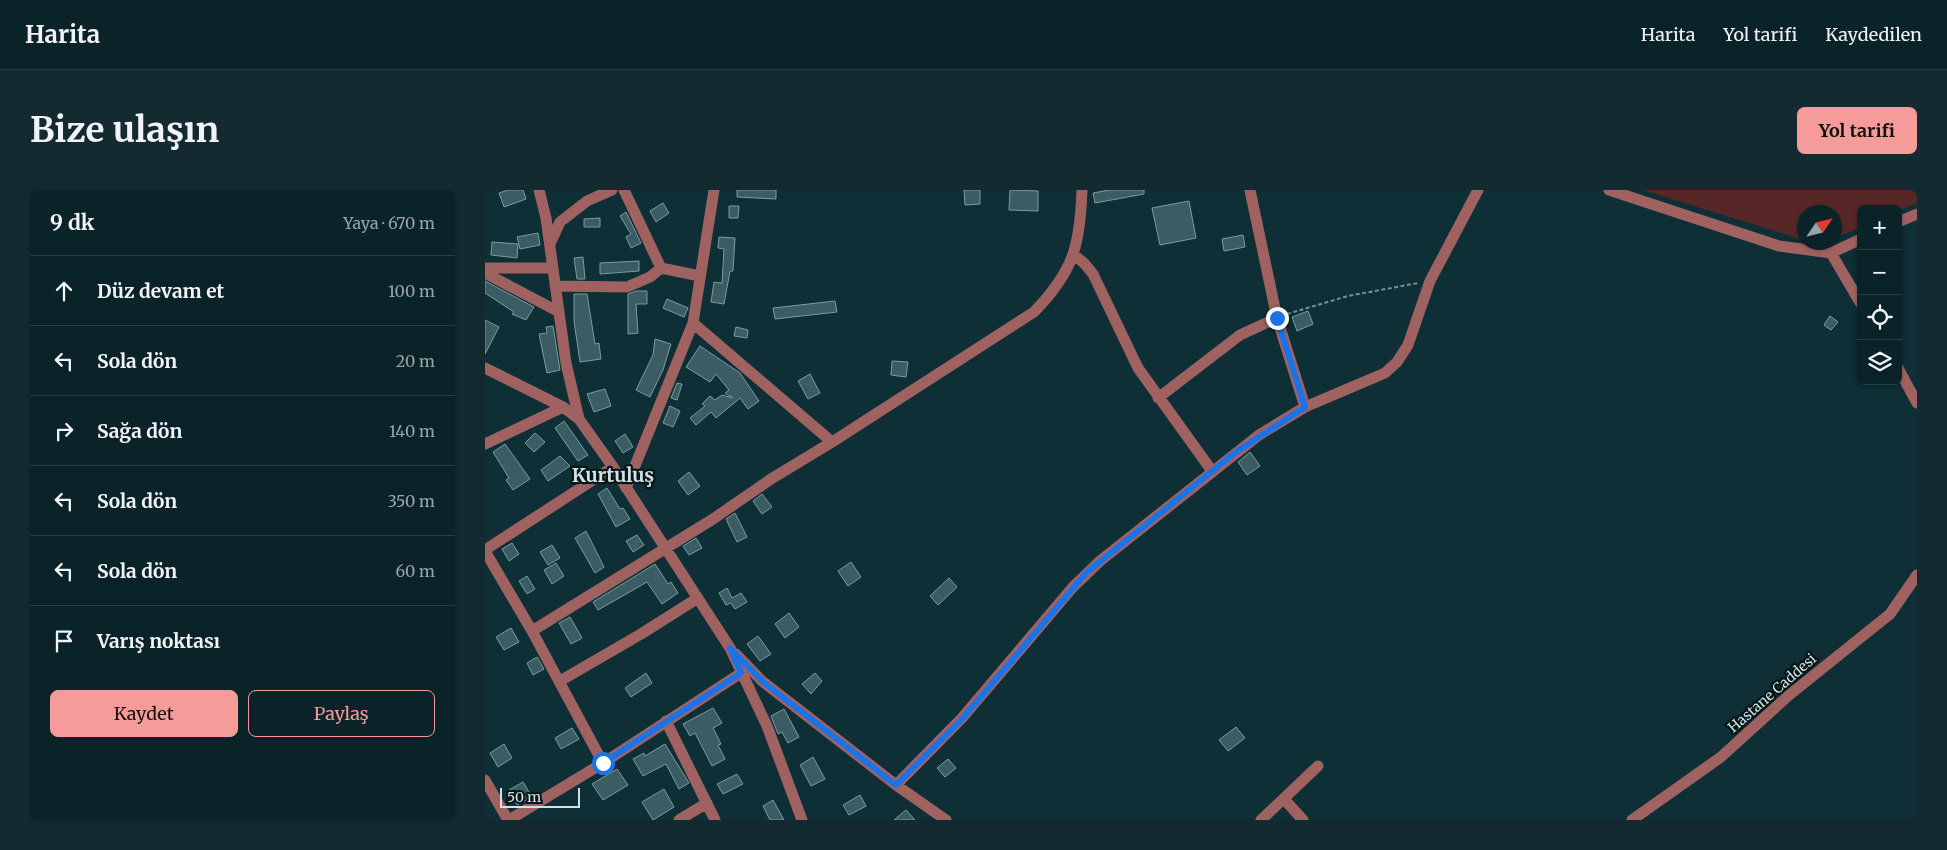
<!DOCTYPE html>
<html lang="tr">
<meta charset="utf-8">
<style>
:root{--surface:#0a2328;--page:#132b30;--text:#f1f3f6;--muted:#99a4a8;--line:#2a4045;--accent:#f59b99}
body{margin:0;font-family:Merriweather,serif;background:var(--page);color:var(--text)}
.controls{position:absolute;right:15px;top:15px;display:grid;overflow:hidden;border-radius:8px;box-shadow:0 1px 4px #0004}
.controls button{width:45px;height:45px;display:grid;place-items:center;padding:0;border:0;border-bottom:1px solid var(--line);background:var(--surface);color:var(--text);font:25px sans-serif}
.compass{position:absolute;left:1312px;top:15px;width:45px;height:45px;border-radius:50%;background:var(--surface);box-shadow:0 1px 4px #0004;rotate:55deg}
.scale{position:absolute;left:15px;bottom:12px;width:80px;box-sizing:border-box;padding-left:5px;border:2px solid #cfe2e5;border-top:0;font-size:14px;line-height:18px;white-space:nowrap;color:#cfe2e5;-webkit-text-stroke:4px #071517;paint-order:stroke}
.stop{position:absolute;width:15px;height:15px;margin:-11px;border:4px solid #1a73e8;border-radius:50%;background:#fff}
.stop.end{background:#1a73e8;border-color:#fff;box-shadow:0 1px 5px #0008}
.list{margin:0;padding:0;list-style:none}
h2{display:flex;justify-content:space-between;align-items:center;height:65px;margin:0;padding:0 20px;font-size:21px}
h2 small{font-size:16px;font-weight:400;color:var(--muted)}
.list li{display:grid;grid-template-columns:32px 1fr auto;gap:15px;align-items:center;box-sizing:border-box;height:70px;padding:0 20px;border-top:1px solid var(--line)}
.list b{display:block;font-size:19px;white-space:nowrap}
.list em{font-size:16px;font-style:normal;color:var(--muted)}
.actions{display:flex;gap:10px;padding:15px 20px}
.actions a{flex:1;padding:11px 0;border:1px solid var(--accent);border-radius:8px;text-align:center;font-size:18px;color:var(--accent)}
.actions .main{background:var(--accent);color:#111}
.icon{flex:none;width:28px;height:28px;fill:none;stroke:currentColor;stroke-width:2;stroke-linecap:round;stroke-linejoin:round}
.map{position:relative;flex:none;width:1432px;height:630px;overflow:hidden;border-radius:8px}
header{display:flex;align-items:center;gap:30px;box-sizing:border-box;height:70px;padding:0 25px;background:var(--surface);border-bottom:1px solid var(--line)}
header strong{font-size:24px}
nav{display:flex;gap:28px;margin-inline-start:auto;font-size:18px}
.intro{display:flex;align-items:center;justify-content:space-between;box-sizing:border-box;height:120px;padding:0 30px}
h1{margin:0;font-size:35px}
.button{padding:12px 22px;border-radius:8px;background:var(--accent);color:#111;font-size:18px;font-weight:700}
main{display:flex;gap:30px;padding:0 30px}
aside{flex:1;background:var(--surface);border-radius:8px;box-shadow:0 1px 4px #0004}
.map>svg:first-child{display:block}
.green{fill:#572727}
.building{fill:#3b5c62;stroke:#799da3}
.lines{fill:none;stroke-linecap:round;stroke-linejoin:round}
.path{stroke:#779195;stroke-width:2;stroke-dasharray:4 2.5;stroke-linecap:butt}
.minor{stroke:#a06261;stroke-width:11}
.route{stroke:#1a73e8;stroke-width:6}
.labels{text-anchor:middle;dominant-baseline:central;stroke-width:4.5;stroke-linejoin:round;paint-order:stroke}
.street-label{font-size:14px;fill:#cfe2e5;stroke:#071517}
.district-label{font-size:19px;font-weight:bold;fill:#cfe2e5;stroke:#071517}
</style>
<header>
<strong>Harita</strong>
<nav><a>Harita</a><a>Yol tarifi</a><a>Kaydedilen</a></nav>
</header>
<div class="intro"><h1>Bize ulaşın</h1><a class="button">Yol tarifi</a></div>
<main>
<aside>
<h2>9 dk<small>Yaya · 670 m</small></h2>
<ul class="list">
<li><svg class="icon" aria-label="ahead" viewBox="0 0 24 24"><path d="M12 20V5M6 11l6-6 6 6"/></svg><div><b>Düz devam et</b></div><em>100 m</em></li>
<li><svg class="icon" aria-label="left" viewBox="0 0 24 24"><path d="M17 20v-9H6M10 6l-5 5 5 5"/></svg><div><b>Sola dön</b></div><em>20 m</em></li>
<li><svg class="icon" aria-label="right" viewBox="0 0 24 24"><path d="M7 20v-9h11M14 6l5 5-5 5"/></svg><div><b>Sağa dön</b></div><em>140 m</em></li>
<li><svg class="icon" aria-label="left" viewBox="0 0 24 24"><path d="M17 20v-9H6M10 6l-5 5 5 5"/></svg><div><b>Sola dön</b></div><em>350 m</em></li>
<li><svg class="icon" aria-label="left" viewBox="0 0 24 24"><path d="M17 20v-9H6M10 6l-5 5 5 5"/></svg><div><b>Sola dön</b></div><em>60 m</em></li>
<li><svg class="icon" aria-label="arrive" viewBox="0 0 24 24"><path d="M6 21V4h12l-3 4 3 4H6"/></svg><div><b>Varış noktası</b></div></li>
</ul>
<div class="actions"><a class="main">Kaydet</a><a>Paylaş</a></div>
</aside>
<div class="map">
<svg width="1432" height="630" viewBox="0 0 1432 630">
<rect width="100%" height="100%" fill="#0d2f35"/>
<path class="green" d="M1158 0H1432V13L1413 21V19H1376V37L1350 48V22H1320L1319 50Z"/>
<path class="building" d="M23 0H38L41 9 19 17 14 3Z
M252 0H291V9L252 7Z
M479 0H495V14L480 15Z
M525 0 553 1V21L524 20Z
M625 0H659V4L610 13 608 3Z
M704 11 711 48 675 55 667 18Z
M178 13 184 23 171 32 165 21Z
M244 16H254L253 28H244Z
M141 22 156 53 146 58 141 47 146 44 135 26Z
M115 28V37H99V29Z
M53 43 55 55 35 59 32 47Z
M758 45 760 57 739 61 737 49Z
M234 47 250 48 248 81H245L239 114 226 112 229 92 237 93 239 59 233 58Z
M7 52 33 54 32 68 6 65Z
M98 67 100 89H92L89 68Z
M154 71V81L115 84V73Z
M0 91 49 117 41 130 27 124 29 122 0 103Z
M151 101H162V114H151L153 143 143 144V104Z
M89 104H102L110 154 114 153 116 169 95 172 89 131Z
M182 109 203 118 199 127 178 118Z
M350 111 352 122 290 129 288 118Z
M823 121 828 134 812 141 807 127Z
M1345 126 1353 132 1346 140 1339 135Z
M0 130 14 137 0 164Z
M68 136 75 180 62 183 54 144 62 143 61 137Z
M251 137 263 140 262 148 249 146Z
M170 149 186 154 178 180 165 207 151 200 168 165Z
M215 156 255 183 274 211 263 219 255 208 231 228 226 222 211 235 205 228 220 216 217 214 225 206 230 210 237 205 248 208 240 203 244 200 231 184 225 192 201 177Z
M407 171 423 172 421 187 406 185Z
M325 184 335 203 323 209 313 191Z
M192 193 197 194 192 210 186 208Z
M120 199 126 216 109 222 102 204Z
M185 216 195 221 188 237 178 233Z
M79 231 103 265 93 271 70 238Z
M50 243 60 252 49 262 40 253Z
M140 244 148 257 138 263 130 251Z
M20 254 45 289 28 300 21 290 24 288 8 262Z
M765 262 775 276 762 285 753 272Z
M75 266 85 276 63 291 56 280Z
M204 282 215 296 203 305 193 291Z
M122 298 135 319 138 318 145 329 131 337 113 304Z
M277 304 287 317 277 324 268 311Z
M250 323 262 347 252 352 241 329Z
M101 341 119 377 110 383 90 348Z
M152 345 159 355 148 362 141 351Z
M211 348 217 358 204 365 198 356Z
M27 353 34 364 24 371 17 359Z
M67 355 75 368 63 375 55 362Z
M366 372 376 387 363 396 353 381Z
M71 373 79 386 67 394 59 380Z
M170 374 183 394 186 392 193 403 177 414 162 392 113 420 108 412Z
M42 386 50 399 42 404 34 391Z
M464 388 472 397 453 415 445 406Z
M242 398 247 408 256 403 262 412 250 419 246 413 241 415 234 403Z
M304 423 314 437 300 448 290 434Z
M85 427 97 448 86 454 74 433Z
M26 438 34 452 19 460 11 447Z
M273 446 286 464 275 471 262 454Z
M52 467 59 479 48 485 42 473Z
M161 483 167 493 146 507 140 498Z
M330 483 337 491 326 504 317 494Z
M228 518 237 533 228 538 236 554 233 555 240 569 227 576 210 543 205 546 198 534Z
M299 519 314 547 303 553 297 542 293 544 286 526Z
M751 537 760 548 743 561 734 550Z
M87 538 94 549 76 559 70 548Z
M19 554 27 568 13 577 5 563Z
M180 554 204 593 194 599 181 574 158 586 148 569 159 563 160 566Z
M328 567 340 589 326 596 315 575Z
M463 569 471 578 460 587 452 578Z
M132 579 143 595 118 610 107 594Z
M252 584 258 594 238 604 232 594Z
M38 592 47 607 32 615 24 600Z
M179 599 189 617 168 630 157 612Z
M375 605 381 616 364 625 358 615Z
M288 610 299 630H285L278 616Z
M421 620 430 630H409Z"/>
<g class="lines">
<path class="path" d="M802 124 863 106 933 93"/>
<path class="minor" d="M54 0 61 28 81 173 94 229 128 277 245 458 282 536 317 630
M765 0 792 128 820 217
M1124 0 1294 56 1346 63 1376 49
M1413 32 1432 24
M65 54 75 32 102 11 127 0
M1346 63 1376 114
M589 65 599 73 608 84 653 178 727 281
M0 78H68
M176 78 215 86
M0 83 74 122
M70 96 142 97 165 87 176 78 139 0
M208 133 347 252
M0 178 78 217 94 229
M1413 178 1432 213
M673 208 755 145 792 128
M0 254 78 217
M141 298 208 133 229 0
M0 360 128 277
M0 361 47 441 118 573
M47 441 228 329 286 289 347 252 549 122C589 81 595 55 597 0
M251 464 277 491 411 595 461 630
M75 491 156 444 213 408
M181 531 230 630
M0 590 23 630
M411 595 477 528 588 397 615 371 774 245 820 217 900 183 912 172 923 155 945 91 993 0
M799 609 818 630
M24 630 118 573 256 483
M194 630 222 613
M776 630 833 576
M1147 630 1236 567 1303 506 1405 424 1432 385"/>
</g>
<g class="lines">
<path class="route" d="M118 573 256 483 245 458 277 491 411 595 478 528 601 383 751 262 820 217 792 128"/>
</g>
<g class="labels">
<g class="street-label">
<text transform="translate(1287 503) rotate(-41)">Hastane Caddesi</text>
</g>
<g class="district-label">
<text x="128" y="285">Kurtuluş</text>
</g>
</g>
</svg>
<div class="controls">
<button>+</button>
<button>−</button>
<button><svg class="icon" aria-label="locate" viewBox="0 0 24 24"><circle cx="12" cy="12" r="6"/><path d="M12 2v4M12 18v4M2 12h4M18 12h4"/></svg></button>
<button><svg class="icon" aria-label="layers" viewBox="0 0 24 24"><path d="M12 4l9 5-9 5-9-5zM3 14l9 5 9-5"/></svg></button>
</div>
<svg class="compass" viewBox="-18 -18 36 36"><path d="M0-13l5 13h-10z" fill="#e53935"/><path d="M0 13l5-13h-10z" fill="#99a4a8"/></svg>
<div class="scale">50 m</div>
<div class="stop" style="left:118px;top:573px"></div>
<div class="stop end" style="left:792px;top:128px"></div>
</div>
</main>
